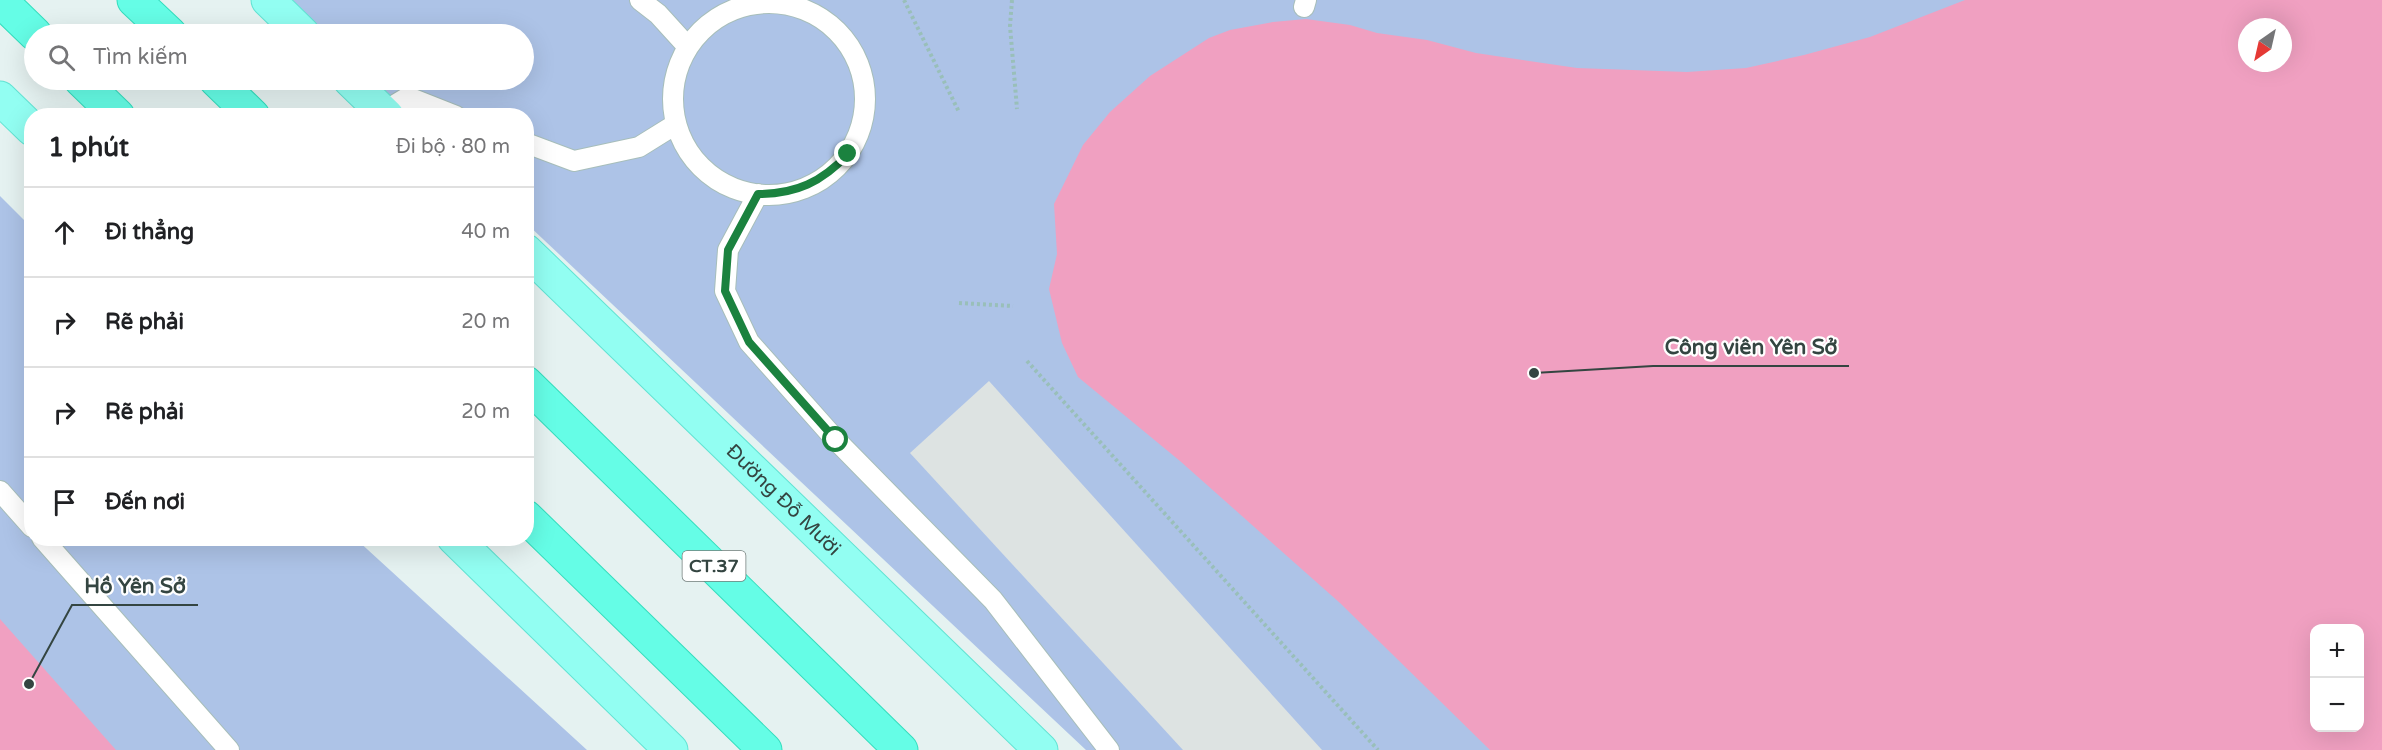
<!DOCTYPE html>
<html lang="vi">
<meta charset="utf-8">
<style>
:root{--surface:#fff;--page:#f2f2f2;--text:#202124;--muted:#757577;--line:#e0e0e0}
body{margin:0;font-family:"Varela Round",sans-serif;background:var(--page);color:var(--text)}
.controls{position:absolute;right:18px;bottom:18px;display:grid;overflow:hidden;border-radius:12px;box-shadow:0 6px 24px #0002}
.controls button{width:54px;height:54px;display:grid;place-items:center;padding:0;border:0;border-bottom:2px solid var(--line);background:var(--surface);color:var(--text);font:30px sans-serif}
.compass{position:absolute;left:2238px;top:18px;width:54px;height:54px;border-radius:50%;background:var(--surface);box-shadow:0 6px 24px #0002;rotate:214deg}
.stop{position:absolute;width:18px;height:18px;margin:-14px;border:4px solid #1b823f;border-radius:50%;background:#fff}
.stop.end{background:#1b823f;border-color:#fff;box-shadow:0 2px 6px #0008}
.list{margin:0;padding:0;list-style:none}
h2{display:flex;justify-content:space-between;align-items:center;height:78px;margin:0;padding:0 24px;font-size:26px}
h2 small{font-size:20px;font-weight:400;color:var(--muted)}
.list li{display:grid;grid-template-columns:39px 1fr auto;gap:18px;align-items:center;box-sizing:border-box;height:90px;padding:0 24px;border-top:2px solid var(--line)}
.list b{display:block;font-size:22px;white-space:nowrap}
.list em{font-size:20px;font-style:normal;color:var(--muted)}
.icon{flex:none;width:33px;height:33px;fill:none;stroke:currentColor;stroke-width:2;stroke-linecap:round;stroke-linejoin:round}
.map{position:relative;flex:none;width:2382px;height:750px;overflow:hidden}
.search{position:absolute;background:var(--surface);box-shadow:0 6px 24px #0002;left:24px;top:24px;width:510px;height:66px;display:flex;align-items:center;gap:15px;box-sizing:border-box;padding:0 21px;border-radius:33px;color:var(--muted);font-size:22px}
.panel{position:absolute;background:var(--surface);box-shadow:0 6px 24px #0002;left:24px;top:108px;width:510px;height:438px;border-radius:24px}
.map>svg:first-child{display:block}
.green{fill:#adc3e7;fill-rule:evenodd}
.parking{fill:#dde3e2}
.water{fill:#f0a0c1;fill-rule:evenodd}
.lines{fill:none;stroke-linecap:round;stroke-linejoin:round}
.service-casing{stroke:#a7beba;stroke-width:22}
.primary-casing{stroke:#62e3d3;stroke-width:35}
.motorway-casing{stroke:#34ddbd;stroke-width:35}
.path{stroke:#99bfb9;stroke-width:4;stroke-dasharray:3 3;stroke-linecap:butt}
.service{stroke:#fff;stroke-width:20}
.primary{stroke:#92fef2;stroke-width:33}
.motorway{stroke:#65fde6;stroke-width:33}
.route{stroke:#1b823f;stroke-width:8}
.labels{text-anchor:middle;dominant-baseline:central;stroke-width:4.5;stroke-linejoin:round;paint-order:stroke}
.shield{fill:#fff;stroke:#717d7a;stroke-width:1.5}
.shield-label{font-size:18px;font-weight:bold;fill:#344541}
.street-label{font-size:20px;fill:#344541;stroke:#fff}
.leader{fill:none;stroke:#344541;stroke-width:2}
.callout-dot{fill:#344541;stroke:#fff;stroke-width:2}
.callout-label{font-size:21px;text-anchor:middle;font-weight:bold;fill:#344541;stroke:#fff;stroke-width:4.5;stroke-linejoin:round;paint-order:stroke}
</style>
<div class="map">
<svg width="2382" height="750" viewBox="0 0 2382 750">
<rect width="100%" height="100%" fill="#e5f2f1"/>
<path class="green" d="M291 0H2382V750H1086L527 224 526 116 412 115 374 80H524V34H327ZM2247 27H2283V63H2247ZM2314 628H2360V728H2314Z
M0 196 31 227 32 538 356 539 587 750H0Z"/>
<path class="parking" d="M989 381 1322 750H1183L910 453Z"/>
<path class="water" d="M1965 0H2382V750H1490L1340 603 1180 461 1078 377 1062 343 1049 289 1057 254 1054 204 1083 145 1110 112 1150 76 1209 38 1230 30 1273 22 1306 19 1350 25 1377 33 1427 40 1476 53 1577 68 1687 72 1746 68 1804 55 1870 37ZM2247 27H2283V63H2247ZM2314 628H2360V728H2314Z
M0 619 116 750H0Z"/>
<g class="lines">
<defs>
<path id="service" d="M640 0 658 14 688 47
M673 99a96 96 0 1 1 192 0a96 96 0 1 1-192 0Z
M1304 7 1306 0
M383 112 408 97 456 116
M526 143 574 161 639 147 676 124
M758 194 728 250 725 291 749 342 836 440 993 600 1109 750
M0 491 32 527
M42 538 229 750"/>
<g id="primary">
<path d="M268 0 303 34"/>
<path d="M350 80 387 116"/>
<path d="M0 98 32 129"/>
<path id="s1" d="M526 251 1041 750"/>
<path d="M454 538 671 750"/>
</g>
<path id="motorway" d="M0 0 35 34
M134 0 170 34
M81 80 118 116
M216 80 253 116
M526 383 901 750
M526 517 765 750"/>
</defs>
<use href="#service" class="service-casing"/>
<use href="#primary" class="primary-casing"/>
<use href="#motorway" class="motorway-casing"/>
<path class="path" d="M904 0 959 112
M1012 0 1010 26 1017 109
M959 303 1013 306
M1027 361 1378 750"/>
<use href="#service" class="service"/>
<use href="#primary" class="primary"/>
<use href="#motorway" class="motorway"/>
</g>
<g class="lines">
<path class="route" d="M836 440 749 342 725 291 728 250 758 194C796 194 822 182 848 154"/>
</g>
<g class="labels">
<rect class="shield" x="682.5" y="551" width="63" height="30" rx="4.5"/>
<g class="shield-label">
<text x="714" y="566">CT.37</text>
</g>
<g class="street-label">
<text stroke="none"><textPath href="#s1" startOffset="358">Đường Đỗ Mười</textPath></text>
</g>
</g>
<path class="leader" d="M1534 373L1653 366H1849M29 684L72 605H198"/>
<g class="callout-dot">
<circle cx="1534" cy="373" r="6"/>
<circle cx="29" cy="684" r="6"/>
</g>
<g class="callout-label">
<text x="1751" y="354">Công viên Yên Sở</text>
<text x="135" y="593">Hồ Yên Sở</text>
</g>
</svg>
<div class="controls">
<button>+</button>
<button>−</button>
</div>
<svg class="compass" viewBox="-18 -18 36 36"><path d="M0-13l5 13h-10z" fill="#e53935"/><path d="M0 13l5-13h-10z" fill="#757577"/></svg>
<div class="stop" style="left:836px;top:440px"></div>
<div class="stop end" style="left:848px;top:154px"></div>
<div class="search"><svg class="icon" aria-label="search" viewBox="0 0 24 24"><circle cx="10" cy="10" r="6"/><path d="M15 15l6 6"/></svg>Tìm kiếm</div>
<section class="panel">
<h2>1 phút<small>Đi bộ · 80 m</small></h2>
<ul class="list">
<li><svg class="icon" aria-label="ahead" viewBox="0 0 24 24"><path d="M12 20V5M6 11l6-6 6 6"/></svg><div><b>Đi thẳng</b></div><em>40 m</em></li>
<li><svg class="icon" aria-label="right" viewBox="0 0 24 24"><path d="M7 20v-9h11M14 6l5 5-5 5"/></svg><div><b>Rẽ phải</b></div><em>20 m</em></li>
<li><svg class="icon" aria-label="right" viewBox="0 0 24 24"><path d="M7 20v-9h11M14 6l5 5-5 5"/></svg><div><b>Rẽ phải</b></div><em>20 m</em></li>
<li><svg class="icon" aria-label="arrive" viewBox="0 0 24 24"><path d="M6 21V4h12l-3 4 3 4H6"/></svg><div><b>Đến nơi</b></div></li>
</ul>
</section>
</div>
